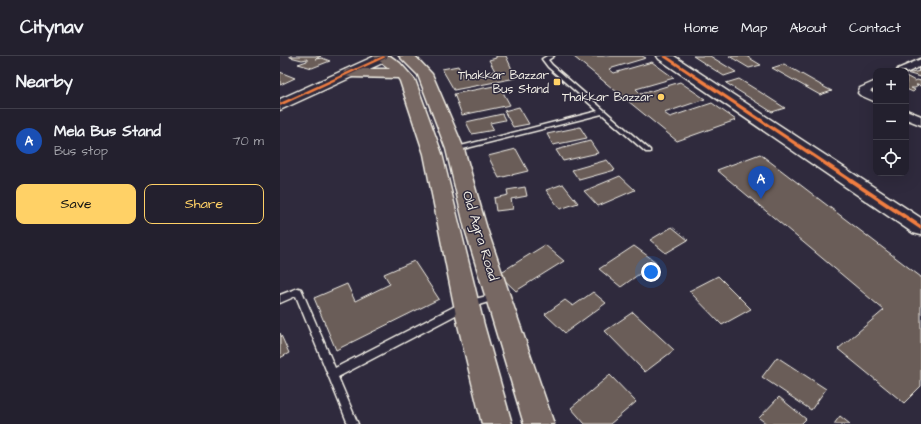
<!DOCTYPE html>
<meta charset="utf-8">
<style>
:root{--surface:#23202e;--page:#2b2836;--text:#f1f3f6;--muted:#a3a3aa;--line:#403e4a;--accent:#ffd166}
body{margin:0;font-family:"Architects Daughter",sans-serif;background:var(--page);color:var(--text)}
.controls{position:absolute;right:12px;top:12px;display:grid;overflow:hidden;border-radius:8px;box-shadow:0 4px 16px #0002}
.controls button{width:36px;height:36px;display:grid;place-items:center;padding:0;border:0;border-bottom:1px solid var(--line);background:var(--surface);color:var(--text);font:20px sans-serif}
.you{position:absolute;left:371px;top:216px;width:14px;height:14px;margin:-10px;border:3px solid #fff;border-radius:50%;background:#1a73e8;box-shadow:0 0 0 6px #1a73e833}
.badge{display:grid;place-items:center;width:26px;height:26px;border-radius:50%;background:var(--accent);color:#fff;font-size:13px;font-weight:700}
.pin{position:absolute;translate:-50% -33px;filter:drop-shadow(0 1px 2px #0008)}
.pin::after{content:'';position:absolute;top:21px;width:14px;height:12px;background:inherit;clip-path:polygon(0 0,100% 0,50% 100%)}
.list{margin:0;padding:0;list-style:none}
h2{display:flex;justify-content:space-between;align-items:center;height:52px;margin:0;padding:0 16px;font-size:17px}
h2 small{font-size:13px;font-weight:400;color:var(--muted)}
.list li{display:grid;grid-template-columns:26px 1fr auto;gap:12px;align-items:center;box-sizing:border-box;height:64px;padding:0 16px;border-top:1px solid var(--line)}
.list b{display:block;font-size:15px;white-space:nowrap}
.list p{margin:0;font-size:13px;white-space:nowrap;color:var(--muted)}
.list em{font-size:13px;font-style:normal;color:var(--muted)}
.actions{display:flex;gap:8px;padding:12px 16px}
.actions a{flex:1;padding:9px 0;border:1px solid var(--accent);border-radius:8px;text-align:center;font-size:14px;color:var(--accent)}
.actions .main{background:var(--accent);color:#111}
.icon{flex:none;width:22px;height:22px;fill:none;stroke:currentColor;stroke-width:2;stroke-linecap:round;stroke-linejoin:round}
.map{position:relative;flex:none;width:641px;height:368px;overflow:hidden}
header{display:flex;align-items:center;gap:24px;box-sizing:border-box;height:56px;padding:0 20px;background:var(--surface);border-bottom:1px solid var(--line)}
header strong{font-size:19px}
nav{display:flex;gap:22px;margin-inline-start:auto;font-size:14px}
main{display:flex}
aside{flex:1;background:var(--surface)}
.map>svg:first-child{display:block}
.building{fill:#6a5d59;stroke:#f4f1e8}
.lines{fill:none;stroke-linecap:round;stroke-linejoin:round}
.lane-casing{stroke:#f4f1e8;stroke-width:3}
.street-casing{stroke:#f4f1e8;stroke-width:3}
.secondary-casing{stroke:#f4f1e8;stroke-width:3}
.highway-casing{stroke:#f4f1e8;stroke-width:3}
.lane{fill:#2f2a3d;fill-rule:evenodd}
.street{fill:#2f2a3d;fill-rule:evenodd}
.secondary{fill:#2f2a3d;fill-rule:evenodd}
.highway{fill:#776864;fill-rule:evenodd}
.cycleway-casing{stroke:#2f2a3d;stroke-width:2}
.cycleway{fill:#f27e40;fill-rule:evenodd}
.poi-dot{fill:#ffd166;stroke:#2f2a3d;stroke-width:1.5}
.labels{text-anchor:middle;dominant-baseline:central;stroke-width:3;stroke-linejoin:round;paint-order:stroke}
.far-poi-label{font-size:12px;fill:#f4f1e8;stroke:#2f2a3d;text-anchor:end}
.street-label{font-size:14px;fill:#f4f1e8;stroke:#2f2a3d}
</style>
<header>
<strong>Citynav</strong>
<nav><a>Home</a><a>Map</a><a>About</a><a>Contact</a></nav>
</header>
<main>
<aside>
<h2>Nearby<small></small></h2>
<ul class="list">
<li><span class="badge" style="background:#1a4fb4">A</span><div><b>Mela Bus Stand</b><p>Bus stop</p></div><em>70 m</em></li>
</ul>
<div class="actions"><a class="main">Save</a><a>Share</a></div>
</aside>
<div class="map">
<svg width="641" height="368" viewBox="0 0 641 368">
<rect width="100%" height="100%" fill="#2f2a3d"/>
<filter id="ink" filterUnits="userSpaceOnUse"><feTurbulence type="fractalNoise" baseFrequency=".025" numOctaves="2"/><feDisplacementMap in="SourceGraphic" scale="8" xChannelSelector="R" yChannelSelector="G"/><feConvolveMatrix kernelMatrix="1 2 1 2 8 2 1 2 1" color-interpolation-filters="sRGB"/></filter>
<g filter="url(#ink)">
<path class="building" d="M10 0H41L35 3 42 2 50 5 32 12 18 8 27 5V3L22 4 10 1Z
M216 0H226L236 22 174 34 162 13 178 10 184 22 215 15 209 4 216 2Z
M298 0H362L366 2 329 13 334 17 372 6 394 22 356 33 361 38 400 26 425 43 384 57 390 61 432 47 456 64 397 85 294 1Z
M413 0H430L456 16 444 20Z
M449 0H466L481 9 469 12Z
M504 8 546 32 552 35 540 39 492 12Z
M638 9 641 10V21L626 17 627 15 631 17 640 15 638 14 640 13 635 11Z
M0 16 15 22 0 29Z
M626 20 635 25 637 24 641 25V30L637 29H636L638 30 635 32H631L635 34 633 36 626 33 627 32Z
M459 23 480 36 505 52 492 56 446 27Z
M219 29 230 49 182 59 174 38Z
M239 51 249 68 233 71 224 55Z
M222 58 225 64 210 67 214 74 192 78 186 66Z
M300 71 307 82 273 89 267 78Z
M310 85 318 97 283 105 276 94Z
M236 93 248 115 219 122 208 100Z
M480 98 641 221V330L624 347 558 293 604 254 437 114Z
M327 104 335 114 299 124 292 114Z
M340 120 355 134 318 150 304 135Z
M283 128 298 147 280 153 266 134Z
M245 131 247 140 231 143 233 153 216 155 214 142 228 139 227 134Z
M392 171 408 184 386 197 370 184Z
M265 189 284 205 236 235 218 218Z
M354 190 376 206 341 231 319 213Z
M134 205 159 243 56 294 34 242 67 228 75 245 110 228 104 218Z
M438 220 471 253 442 269 409 235Z
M313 236 326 247 285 277 265 258 285 244 293 250Z
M353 256 394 294 365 316 325 275Z
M0 277 9 297 0 302Z
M497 301 546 333 531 354 482 321Z
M330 319 356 346 330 368H305L291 352Z
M499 341 526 363 521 368H487L479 362Z
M560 360 570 368H554Z"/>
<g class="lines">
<defs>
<path id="lane" d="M267 0H274L268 4 272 9 370 94V96H366L322 58 175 95 173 94V92L318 55 268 11 262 3Z
M18 232 21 233 22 235 55 312 183 246 215 238 218 239 219 241 218 243 189 252 58 321 78 368H68L16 240 0 247V239Z"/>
<path id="street" d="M641 3V10L626 17V15H617L618 13Z
M596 25V32L590 35 596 39V46L580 39 578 37 580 32Z
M626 54 641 60V69L626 63Z"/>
<path id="secondary" d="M95 0 111 1 109 4 0 54V43Z
M377 0H394L641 162V179L633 177 379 3Z"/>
<path id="highway" d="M93 0H110L120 7 135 24 162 98 204 269 232 368H202L178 269 144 98 120 25 118 22 70 21 65 20 63 17 65 14 70 13H110Z
M119 0H135L152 18 184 93 207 173 274 368H244L185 173 166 93 138 19Z"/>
</defs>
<use href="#lane" class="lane-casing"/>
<use href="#street" class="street-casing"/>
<use href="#secondary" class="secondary-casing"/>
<use href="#highway" class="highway-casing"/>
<use href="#lane" class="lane"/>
<use href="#street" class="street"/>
<use href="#secondary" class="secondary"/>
<use href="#highway" class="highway"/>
<defs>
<path id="cycleway" d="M103 0 106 1 0 50V47Z
M382 0H387L641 169V174Z"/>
</defs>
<use href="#cycleway" class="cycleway-casing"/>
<use href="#cycleway" class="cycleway"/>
</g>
</g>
<g class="poi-dot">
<rect x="273" y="22" width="8" height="8" rx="2"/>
<circle cx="381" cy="41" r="4"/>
</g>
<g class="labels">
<g class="far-poi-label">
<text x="269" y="19">Thakkar Bazzar<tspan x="269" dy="14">Bus Stand</tspan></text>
<text x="373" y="41">Thakkar Bazzar</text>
</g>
<g class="street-label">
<text transform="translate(200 180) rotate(73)">Old Agra Road</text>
</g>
</g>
</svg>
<div class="controls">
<button>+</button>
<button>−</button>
<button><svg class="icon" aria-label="locate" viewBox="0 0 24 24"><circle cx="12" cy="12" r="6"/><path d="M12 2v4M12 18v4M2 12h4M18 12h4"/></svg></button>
</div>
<div class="you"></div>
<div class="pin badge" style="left:481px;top:143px;background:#1a4fb4">A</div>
</div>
</main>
